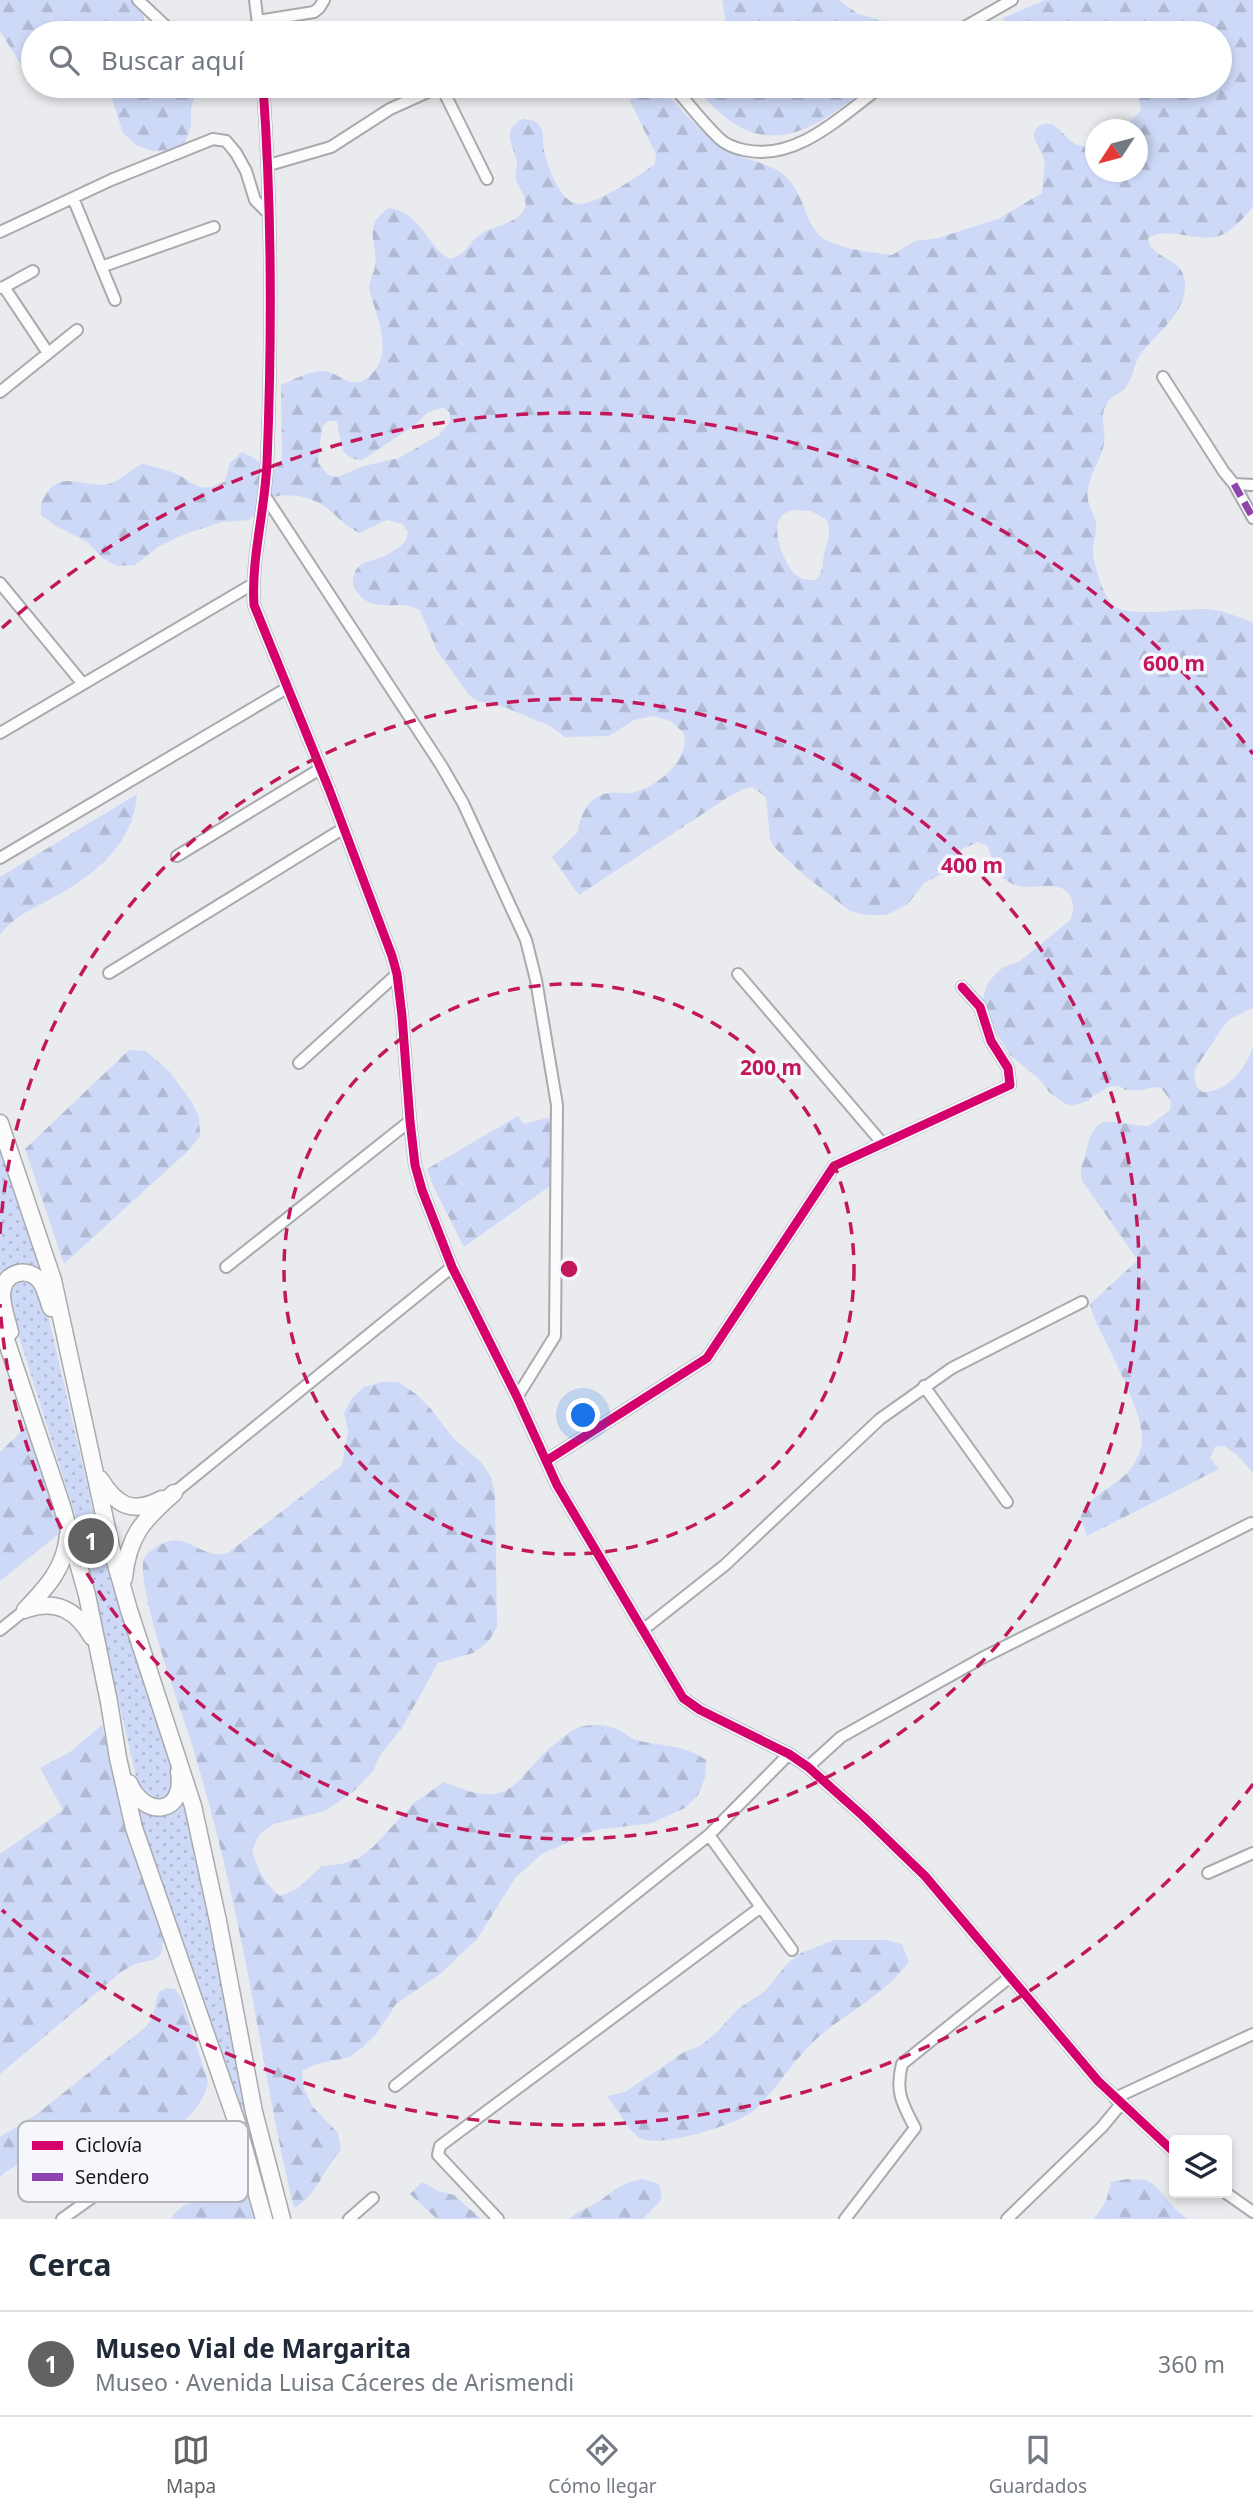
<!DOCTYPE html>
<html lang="es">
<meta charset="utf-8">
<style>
:root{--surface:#fff;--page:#f2f2f3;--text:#1f2937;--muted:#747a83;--line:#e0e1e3;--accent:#616264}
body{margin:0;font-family:"Noto Sans",sans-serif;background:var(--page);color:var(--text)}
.controls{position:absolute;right:21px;bottom:21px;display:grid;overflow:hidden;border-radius:7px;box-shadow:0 4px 10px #0003}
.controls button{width:63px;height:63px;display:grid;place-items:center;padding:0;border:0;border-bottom:2px solid var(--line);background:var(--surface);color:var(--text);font:35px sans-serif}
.compass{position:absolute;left:1085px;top:119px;width:63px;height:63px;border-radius:50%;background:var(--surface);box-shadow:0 4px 10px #0003;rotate:234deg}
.you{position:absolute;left:584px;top:1416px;width:24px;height:24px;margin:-18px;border:5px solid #fff;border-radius:50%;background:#1a73e8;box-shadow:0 0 0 10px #1a73e833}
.badge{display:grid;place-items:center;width:46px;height:46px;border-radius:50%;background:var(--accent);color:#fff;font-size:23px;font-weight:700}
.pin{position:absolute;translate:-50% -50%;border:4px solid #fff;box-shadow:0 2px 7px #0006}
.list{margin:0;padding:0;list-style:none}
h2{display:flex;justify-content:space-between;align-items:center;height:91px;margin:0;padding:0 28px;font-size:30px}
h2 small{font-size:23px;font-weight:400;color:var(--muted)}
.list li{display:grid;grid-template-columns:46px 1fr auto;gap:21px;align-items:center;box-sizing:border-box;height:105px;padding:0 28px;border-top:2px solid var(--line)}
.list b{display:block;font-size:26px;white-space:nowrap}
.list p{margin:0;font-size:23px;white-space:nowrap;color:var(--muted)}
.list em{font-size:23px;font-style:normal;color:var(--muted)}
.icon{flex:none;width:38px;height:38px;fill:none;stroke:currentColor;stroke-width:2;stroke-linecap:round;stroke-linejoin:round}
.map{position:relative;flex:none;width:1253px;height:2219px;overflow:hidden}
.search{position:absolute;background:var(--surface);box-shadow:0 4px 10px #0003;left:21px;right:21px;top:21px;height:77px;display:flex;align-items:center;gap:18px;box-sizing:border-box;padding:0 24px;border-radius:38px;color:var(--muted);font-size:26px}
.sheet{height:196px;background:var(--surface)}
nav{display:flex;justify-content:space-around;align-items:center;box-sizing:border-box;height:98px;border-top:2px solid var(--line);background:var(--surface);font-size:19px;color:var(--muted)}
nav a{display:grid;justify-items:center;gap:4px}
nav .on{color:var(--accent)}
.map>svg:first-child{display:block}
.grass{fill:url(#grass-dots)}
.forest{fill:url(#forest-firs);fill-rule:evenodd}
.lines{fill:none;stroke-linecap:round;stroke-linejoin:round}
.minor-casing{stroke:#a9aaad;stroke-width:14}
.primary-casing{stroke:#a9aaad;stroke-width:19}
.minor{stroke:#fcfcfc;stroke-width:10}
.primary{stroke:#fcfcfc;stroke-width:16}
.quiet{stroke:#8e44ad;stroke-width:7;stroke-dasharray:14 7;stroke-linecap:butt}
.cycleway-casing{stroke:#f5f7fd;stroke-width:13}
.cycleway{stroke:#d6006c;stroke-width:9}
.ring{fill:none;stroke:#c2185b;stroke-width:3.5;stroke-dasharray:12 9}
.key{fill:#f5f7fd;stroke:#b2b4b9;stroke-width:2}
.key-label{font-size:19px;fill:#17181a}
.centre{fill:#c2185b;stroke:#f5f7fd;stroke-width:3.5}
.ring-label{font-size:21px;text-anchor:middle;font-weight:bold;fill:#c2185b;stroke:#f5f7fd;stroke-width:7;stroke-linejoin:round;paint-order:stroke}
</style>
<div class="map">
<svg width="1253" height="2219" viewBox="0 0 1253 2219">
<defs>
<pattern id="grass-dots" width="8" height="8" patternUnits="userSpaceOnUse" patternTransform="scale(1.75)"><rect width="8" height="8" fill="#ced9f7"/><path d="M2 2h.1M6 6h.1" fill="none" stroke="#b0bad3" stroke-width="1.8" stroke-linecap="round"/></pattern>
<pattern id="forest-firs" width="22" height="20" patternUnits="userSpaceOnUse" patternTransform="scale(1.75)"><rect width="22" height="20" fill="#ced9f7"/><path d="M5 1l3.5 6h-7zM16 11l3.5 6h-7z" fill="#b0bad3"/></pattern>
</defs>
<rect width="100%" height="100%" fill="#eaebee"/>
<path class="grass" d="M0 1141 41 1266H14L0 1275Z
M28 1277 44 1298 105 1562 175 1779 168 1798 154 1803 138 1785 77 1521 8 1302 10 1284Z
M186 1800 258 2154 253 2155 137 1812 163 1813Z"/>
<path class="forest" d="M0 0H142L145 28 150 33H33V74L24 69 0 31Z
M722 0H839L858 14 895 24 849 30 852 33H719L725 19Z
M1045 0H1253V207C1243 218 1233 231 1219 236 1194 243 1170 225 1148 238 1152 264 1192 254 1184 295 1179 318 1153 337 1140 355 1133 365 1133 380 1124 389 1117 395 1108 398 1105 407 1100 418 1106 432 1104 444 1101 460 1090 473 1088 489 1086 504 1091 506 1095 519 1099 529 1093 540 1093 551 1093 564 1105 603 1117 608 1137 617 1184 608 1207 609 1222 610 1240 617 1253 623V1008L1232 1018 1225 1024 1195 1069C1194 1079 1194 1085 1202 1092 1226 1093 1246 1069 1253 1047V1473L1236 1454 1224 1446 1215 1447 1210 1458 1219 1469 1087 1536 1080 1517C1088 1496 1111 1489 1127 1473 1135 1465 1142 1451 1142 1439 1143 1411 1107 1346 1094 1318L1090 1304 1138 1260 1082 1181C1079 1167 1084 1161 1087 1148 1097 1107 1115 1126 1149 1126L1170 1110 1171 1101 1161 1088 1152 1087 1143 1090H1126L1118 1086 1109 1087 1094 1095 1088 1101 1072 1106 1064 1103 1050 1093 1039 1079 1010 1055 980 1007 987 985 992 978 1002 968 1020 961 1069 921C1073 914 1075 909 1072 900 1063 875 1032 893 1013 884 989 872 996 863 987 845L978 842 962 849 948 871 924 883 907 905 886 915H867L850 911 803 874 774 847 770 839 766 797 752 787 743 789 727 798 579 895 552 857 578 832C579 818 588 798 604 794 612 791 623 794 631 793 657 788 690 760 684 733L670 721 653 716 634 720 609 736 565 737 550 726 507 708 478 701 470 696 437 651 420 610C394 596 372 619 353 586 353 567 359 564 376 559 386 557 399 548 406 541L408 532 403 524 387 520 360 533C344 527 335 512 321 504 308 496 281 491 268 500 260 505 256 515 249 520L222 522 185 534 158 547 135 565 117 566 102 558 89 543 56 526 41 515C40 507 41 501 46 494 61 471 82 486 103 485 118 484 130 469 143 464 152 466 163 469 172 472 193 480 199 497 225 481L230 463 242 452C254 457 263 466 276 469L281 462 282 454 281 385C293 380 309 371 322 371 339 371 349 391 367 378 396 357 377 318 370 292 367 283 374 275 375 266 378 240 361 227 389 208 421 212 426 246 450 259 470 253 468 241 483 233 494 226 511 225 521 214 532 201 520 192 516 180 515 175 517 170 517 164 516 149 500 133 519 121 523 118 524 119 529 120 548 123 541 141 545 154 548 169 562 205 580 204 601 202 637 177 655 164L656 154 630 101C637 89 645 86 659 86 681 108 702 136 730 152 745 160 765 162 780 172 804 189 803 218 819 235 832 248 874 253 892 255L915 241 938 238 998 219 1042 193 1045 161 1034 137 1035 129 1043 124H1052C1070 137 1070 148 1095 147L1096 172H1138V130L1123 129 1141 110 1137 86H1220V33H1009L1003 18ZM443 407 450 413V422L439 435 399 458 364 466 337 477 328 475 318 463 322 427 328 421H337C341 438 338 460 362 460L415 425 427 413ZM793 510 811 511 827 520C832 534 827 541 824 554 822 565 824 571 816 580 810 580 804 580 799 577 786 570 772 533 779 520 781 514 787 512 793 510Z
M108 86H198L191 108V126L185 143 170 150 152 151 136 145 123 133Z
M695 86H869C804 140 755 163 695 86Z
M137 794C134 847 90 878 47 901 30 910 12 918 0 935V877Z
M129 1050 146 1051 169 1071 191 1101 199 1117 200 1136 189 1150 64 1264 25 1149Z
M518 1116 524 1124 551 1117 550 1186 464 1247 433 1186 427 1169Z
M382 1382H398L416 1394 430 1408 453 1438 481 1462 491 1477 495 1494 497 1627 488 1642 473 1653 438 1663 402 1728 380 1755 373 1771 354 1791 325 1811 274 1824 260 1834 252 1850C258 1870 264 1883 280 1896L297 1889 322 1866 341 1864 359 1858 373 1847 414 1803 444 1782C519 1815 512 1775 561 1739 568 1734 576 1727 584 1726 596 1724 611 1725 621 1731 628 1735 632 1740 640 1741 665 1747 683 1744 706 1760L705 1778 698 1795 685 1808 652 1823 595 1830 542 1854 516 1877 477 1939 440 1974 396 2004 377 2033 364 2046 350 2057 317 2064 302 2071 304 2089 313 2107 338 2133 341 2150C324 2168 316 2197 294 2208 276 2135 264 2059 250 1985 233 1896 213 1809 185 1723 175 1694 136 1584 144 1559 146 1554 151 1551 155 1548 187 1526 198 1561 228 1553L342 1465 348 1431 344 1413 352 1398 364 1387Z
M28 1425 60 1533 0 1581V1452Z
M102 1725 131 1844 163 1936C163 1963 157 1958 135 1964 130 1966 125 1970 120 1973L0 2074V1854L63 1810 40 1768 70 1752Z
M834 1940H886L902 1944 909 1962C884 1995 846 2013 815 2040 793 2061 777 2088 756 2109 740 2124 660 2149 640 2138 630 2133 615 2106 607 2096L625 2092 684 2052 700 2046 714 2035 738 2009 765 1991 788 1963 801 1953Z
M166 1988 175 1989 181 1997 208 2082C202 2118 154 2146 121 2157 104 2163 85 2164 67 2166 39 2147 30 2157 4 2173L0 2177V2137L37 2114 147 2026 153 2016 158 1993Z
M231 2160 240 2163 254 2219H171C182 2200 196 2205 210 2195 221 2188 226 2171 231 2160Z
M643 2179 659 2184 662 2199 643 2219H569C581 2209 587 2209 598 2202 617 2189 618 2184 643 2179Z
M1127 2179C1133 2180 1140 2179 1145 2180 1163 2187 1171 2210 1188 2219H1094L1106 2201 1111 2182Z
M422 2182 438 2191 454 2195 481 2219H437L410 2194Z"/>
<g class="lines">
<defs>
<path id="minor" d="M138 0 173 33
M255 0 259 33
M258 21 314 12 319 8 324 0
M954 33 1012 0
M263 86C272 211 272 338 267 463 265 511 251 558 254 605L329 789 392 956 397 974 402 1016 410 1121 415 1165 422 1190 452 1267 517 1397 557 1485 683 1698 700 1710 789 1754 808 1767 864 1817 925 1876 1098 2081 1174 2152
M441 86 487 179
M673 86C688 103 703 123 720 139 726 145 735 148 744 150 797 162 842 115 882 86
M269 165 331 147 390 109 441 86
M73 198 115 300
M0 232 111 180 213 139 226 141 236 153 246 171 255 200 269 214
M101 267 214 227
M4 287 33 271
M0 288 4 287 48 353
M1163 377 1224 472 1234 484 1253 485
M0 392 77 330
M1234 484 1253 518
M265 496 441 765 463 803 526 940 536 980 557 1105 555 1336 517 1397
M0 583 83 684
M0 733 253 584
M177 856 320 769
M0 858 287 688
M109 973 344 828
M738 974 883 1144
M299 1063 397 974
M226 1267 410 1121
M924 1386 1007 1502
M546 1461 707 1358 834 1166 1010 1085 1008 1068 991 1041 980 1007 962 987
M174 1493 452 1267
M644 1629 725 1565 880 1419 952 1368 1082 1302
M0 1630 25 1610
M808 1767 841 1737 982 1658 1251 1523
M709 1835 792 1950
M1208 1873 1253 1853
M395 2086 709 1835 789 1754
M1115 2098 1253 2034
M1226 2193 1253 2212
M62 2219 97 2194
M349 2219 373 2198
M498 2219 438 2155 440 2146 761 1907
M845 2219 915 2128C902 2103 895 2092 902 2064L1010 1977
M1007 2219 1102 2127 1121 2104"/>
<path id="primary" d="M0 1123 53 1280 111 1547 129 1610 193 1806 218 1921 254 2112 282 2219
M0 1322 62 1506 87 1595 109 1702 118 1758 134 1828 237 2123 264 2219
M10 1332C7 1320 2 1307 2 1294 3 1272 28 1265 41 1282 46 1290 48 1300 51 1308
M100 1479C116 1505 132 1515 162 1499
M124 1578C128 1536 143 1520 174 1493
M27 1609C57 1599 77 1611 92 1637
M25 1610C47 1587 65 1568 68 1535
M129 1783C145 1820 186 1814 179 1772"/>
</defs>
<use href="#minor" class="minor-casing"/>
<use href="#primary" class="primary-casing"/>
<use href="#minor" class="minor"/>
<use href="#primary" class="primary"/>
<path class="quiet" d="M1234 484 1253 518"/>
<defs>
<path id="cycleway" d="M263 86C272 211 272 338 267 463 265 511 251 558 254 605L329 789 392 956 397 974 402 1016 410 1121 415 1165 422 1190 452 1267 517 1397 557 1485 683 1698 700 1710 789 1754 808 1767 864 1817 925 1876 1098 2081 1174 2152
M546 1461 707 1358 834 1166 1010 1085 1008 1068 991 1041 980 1007 962 987"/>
</defs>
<use href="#cycleway" class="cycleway-casing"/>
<use href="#cycleway" class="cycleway"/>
</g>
<g class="ring">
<circle cx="569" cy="1269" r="285"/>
<path d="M0 1234A570 570 0 1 1 0 1304"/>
<path d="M1253 1784A856 856 0 0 1 2 1910M2 628A856 856 0 0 1 1253 754"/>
</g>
<rect x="18" y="2121" width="230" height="81" rx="10" class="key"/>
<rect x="32" y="2141" width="31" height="9" fill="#d6006c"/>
<rect x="32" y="2173" width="31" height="8" fill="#8e44ad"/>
<g class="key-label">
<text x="75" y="2152">Ciclovía</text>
<text x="75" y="2184">Sendero</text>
</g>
<circle cx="569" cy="1269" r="10" class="centre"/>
<g class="ring-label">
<text x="1174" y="671">600 m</text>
<text x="972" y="873">400 m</text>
<text x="771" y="1075">200 m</text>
</g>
</svg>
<div class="controls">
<button><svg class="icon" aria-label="layers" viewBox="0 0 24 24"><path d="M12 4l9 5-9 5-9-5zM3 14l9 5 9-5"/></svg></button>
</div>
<svg class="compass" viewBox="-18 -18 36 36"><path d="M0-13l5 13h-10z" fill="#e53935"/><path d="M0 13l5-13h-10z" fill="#747a83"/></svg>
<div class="you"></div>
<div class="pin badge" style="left:91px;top:1541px">1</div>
<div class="search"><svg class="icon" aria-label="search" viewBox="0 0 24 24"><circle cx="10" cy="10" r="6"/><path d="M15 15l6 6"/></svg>Buscar aquí</div>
</div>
<section class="sheet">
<h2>Cerca<small></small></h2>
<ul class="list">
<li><span class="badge">1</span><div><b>Museo Vial de Margarita</b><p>Museo · Avenida Luisa Cáceres de Arismendi</p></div><em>360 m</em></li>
</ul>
</section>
<nav>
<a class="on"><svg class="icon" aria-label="map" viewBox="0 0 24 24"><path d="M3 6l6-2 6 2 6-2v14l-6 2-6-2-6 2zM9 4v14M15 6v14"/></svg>Mapa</a>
<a><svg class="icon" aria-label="directions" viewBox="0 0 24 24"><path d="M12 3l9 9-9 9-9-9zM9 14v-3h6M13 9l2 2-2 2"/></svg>Cómo llegar</a>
<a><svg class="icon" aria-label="saved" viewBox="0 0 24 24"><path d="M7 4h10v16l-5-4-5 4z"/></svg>Guardados</a>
</nav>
